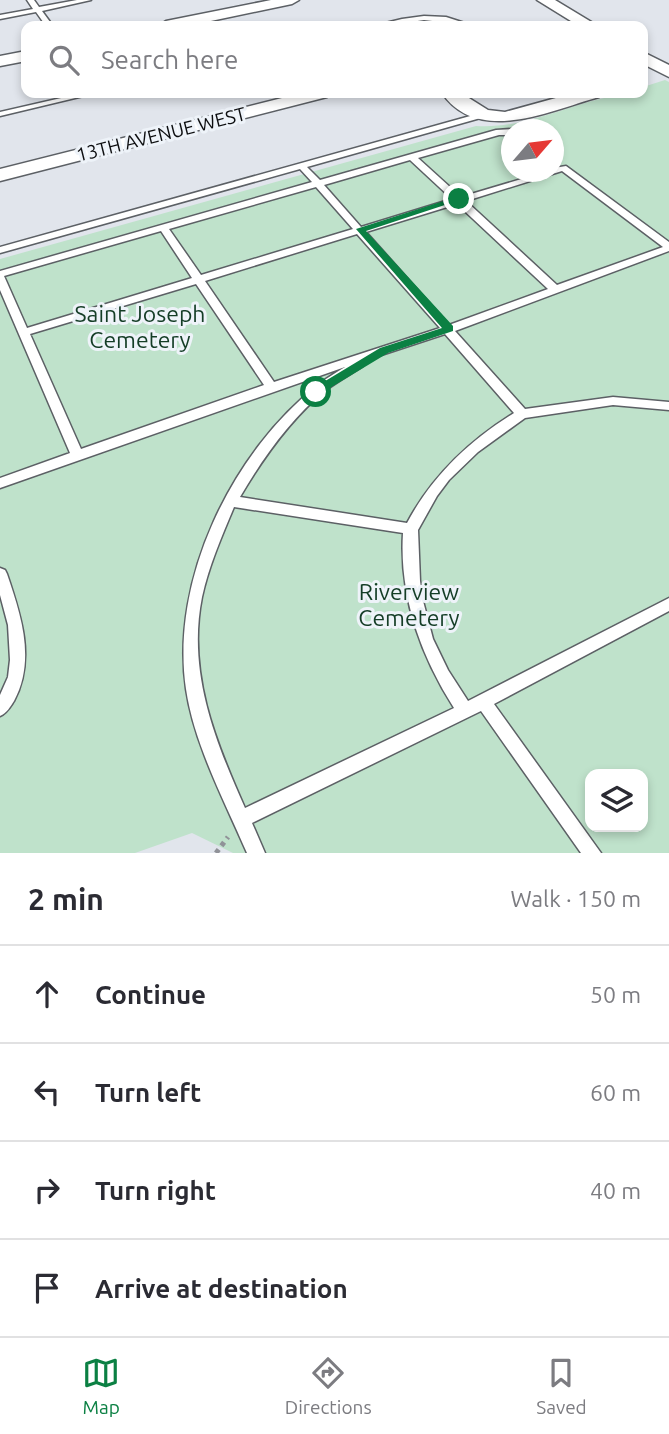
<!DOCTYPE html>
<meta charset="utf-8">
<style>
:root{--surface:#fff;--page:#f7f7f7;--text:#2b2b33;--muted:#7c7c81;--line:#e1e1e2;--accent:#0b8043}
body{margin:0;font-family:Ubuntu,sans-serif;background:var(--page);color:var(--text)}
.controls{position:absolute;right:21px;bottom:21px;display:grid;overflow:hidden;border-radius:14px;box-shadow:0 4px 10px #0003}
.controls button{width:63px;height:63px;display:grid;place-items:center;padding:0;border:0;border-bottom:2px solid var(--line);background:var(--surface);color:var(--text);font:35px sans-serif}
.compass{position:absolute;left:501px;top:119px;width:63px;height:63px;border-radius:50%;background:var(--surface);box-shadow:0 4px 10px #0003;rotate:62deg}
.stop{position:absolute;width:21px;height:21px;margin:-16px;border:5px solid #0b8043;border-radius:50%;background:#fff}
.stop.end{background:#0b8043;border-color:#fff;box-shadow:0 2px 7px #0008}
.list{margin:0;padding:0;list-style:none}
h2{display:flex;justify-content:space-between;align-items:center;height:91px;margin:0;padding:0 28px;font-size:30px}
h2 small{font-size:23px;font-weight:400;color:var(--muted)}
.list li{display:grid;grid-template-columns:46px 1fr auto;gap:21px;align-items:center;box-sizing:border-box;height:98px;padding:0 28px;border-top:2px solid var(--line)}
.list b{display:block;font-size:26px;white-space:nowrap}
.list em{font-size:23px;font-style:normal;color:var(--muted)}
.icon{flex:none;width:38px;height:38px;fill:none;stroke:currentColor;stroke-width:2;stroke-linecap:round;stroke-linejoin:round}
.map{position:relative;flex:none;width:669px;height:853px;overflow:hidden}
.search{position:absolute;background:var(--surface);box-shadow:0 4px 10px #0003;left:21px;right:21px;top:21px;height:77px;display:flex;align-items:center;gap:18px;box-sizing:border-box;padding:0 24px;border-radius:14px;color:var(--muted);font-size:26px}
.sheet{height:483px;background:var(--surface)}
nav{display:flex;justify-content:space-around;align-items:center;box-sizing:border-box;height:98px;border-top:2px solid var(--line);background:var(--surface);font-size:19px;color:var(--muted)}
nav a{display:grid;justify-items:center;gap:4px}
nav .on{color:var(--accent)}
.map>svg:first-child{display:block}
.green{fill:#bfe2cb;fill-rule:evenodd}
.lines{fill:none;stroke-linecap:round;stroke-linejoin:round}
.service-casing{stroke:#5c6065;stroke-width:3}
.minor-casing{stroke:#5c6065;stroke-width:3}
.path{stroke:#909298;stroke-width:5;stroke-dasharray:4.5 4.5;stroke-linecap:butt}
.service{fill:#fff;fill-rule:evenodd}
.minor{fill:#fff;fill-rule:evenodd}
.route{fill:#0b8043}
.labels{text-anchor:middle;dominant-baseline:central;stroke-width:6;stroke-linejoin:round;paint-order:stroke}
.far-street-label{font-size:19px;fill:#0d0e10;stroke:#eef3f9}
.park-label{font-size:23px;fill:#143d26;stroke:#eef3f9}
</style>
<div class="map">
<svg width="669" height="853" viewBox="0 0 669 853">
<rect width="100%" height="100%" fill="#e1e5ec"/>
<path class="green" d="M665 80 669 82V853H233L192 833 135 853H0V259L476 126C534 130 585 93 643 93V87ZM512 130H554V172H512ZM590 774H643V827H590Z"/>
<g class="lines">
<defs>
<path id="service" d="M27 0H34L39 7 77 0H91L42 11 53 26H46L36 12 0 19V15L33 9Z
M424 16 446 17 474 26 424 20 385 26H373L402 19Z
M83 93H96L0 116V112Z
M481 113 485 115 484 117 307 167 320 180 496 130 512 129V135H499L418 158 461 197 545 172H554V168L566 166 669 242V251L455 331 525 409 613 397 669 402V410L613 405 525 418 478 452 449 480 437 496 418 530 420 581 423 601 433 639 448 670 468 701 669 598V611L494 704 601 853H581L481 711 252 823 265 853H247C225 802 194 744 186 689 170 580 232 452 318 385 326 378 336 373 345 367L0 488V478L70 453 0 290V271L312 182 300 169 0 253V247ZM410 160 452 199 361 227 324 185ZM562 171 663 247 557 285 466 201ZM316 187 353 229 201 275 169 229ZM457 204 548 289 449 325 366 232ZM161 231 192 278 27 328 4 276ZM357 234 440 328 274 382 205 281ZM196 284 264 385 81 449 30 334ZM445 334 514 413C469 441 432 476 407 523L240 497C263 458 290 419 326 390 338 381 351 374 363 366V361ZM234 507 403 533C399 596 421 656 454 708L245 808C215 741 187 672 202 597 209 565 222 536 234 507Z
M0 568 5 570 7 574C21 615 36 660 14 701 10 707 7 713 0 716V695L8 677 10 660 8 625 0 595Z"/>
<path id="minor" d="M271 0H299L292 4 187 26H158L166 21Z
M537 0H555L598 26H579Z
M26 51V61L0 66V56Z
M643 52 669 65V77L643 64Z
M302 93H330L327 97 0 181V169Z
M442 93H461L488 110 505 112 574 93H602L599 97C552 110 478 146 442 93Z"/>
</defs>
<use href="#service" class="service-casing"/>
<use href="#minor" class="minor-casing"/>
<path class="path" d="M216 853 228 837"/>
<use href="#service" class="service"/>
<use href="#minor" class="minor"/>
</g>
<path class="route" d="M456 197 463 199 366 231 453 326V331L388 353 320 394H312V389L380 348 442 328 356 229Z"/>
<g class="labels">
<g class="far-street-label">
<text transform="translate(161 134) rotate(-14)">13TH AVENUE WEST</text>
</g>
<g class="park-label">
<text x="140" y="313">Saint Joseph<tspan x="140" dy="26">Cemetery</tspan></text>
<text x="409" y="591">Riverview<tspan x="409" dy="26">Cemetery</tspan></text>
</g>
</g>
</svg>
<div class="controls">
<button><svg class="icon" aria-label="layers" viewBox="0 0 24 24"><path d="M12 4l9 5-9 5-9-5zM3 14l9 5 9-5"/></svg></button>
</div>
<svg class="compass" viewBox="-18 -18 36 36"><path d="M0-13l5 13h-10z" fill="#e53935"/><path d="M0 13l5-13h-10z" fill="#7c7c81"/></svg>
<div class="stop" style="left:316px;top:392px"></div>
<div class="stop end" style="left:459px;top:199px"></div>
<div class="search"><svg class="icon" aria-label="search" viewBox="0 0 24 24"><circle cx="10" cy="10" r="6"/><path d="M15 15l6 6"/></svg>Search here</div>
</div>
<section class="sheet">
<h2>2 min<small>Walk · 150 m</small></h2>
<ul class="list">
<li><svg class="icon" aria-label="ahead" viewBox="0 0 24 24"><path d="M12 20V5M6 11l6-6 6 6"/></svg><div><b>Continue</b></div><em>50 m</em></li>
<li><svg class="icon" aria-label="left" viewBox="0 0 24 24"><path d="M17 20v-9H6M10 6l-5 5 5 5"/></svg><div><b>Turn left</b></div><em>60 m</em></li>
<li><svg class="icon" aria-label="right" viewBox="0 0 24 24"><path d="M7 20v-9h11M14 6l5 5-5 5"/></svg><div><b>Turn right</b></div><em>40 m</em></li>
<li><svg class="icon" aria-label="arrive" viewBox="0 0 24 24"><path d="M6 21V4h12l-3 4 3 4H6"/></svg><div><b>Arrive at destination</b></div></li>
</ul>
</section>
<nav>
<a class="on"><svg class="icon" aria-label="map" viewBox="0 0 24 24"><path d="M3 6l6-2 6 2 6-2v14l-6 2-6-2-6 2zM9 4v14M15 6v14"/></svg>Map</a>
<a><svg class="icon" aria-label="directions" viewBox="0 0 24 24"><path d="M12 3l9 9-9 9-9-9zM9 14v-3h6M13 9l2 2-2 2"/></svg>Directions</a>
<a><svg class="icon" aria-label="saved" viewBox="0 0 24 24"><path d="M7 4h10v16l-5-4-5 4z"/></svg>Saved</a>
</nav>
